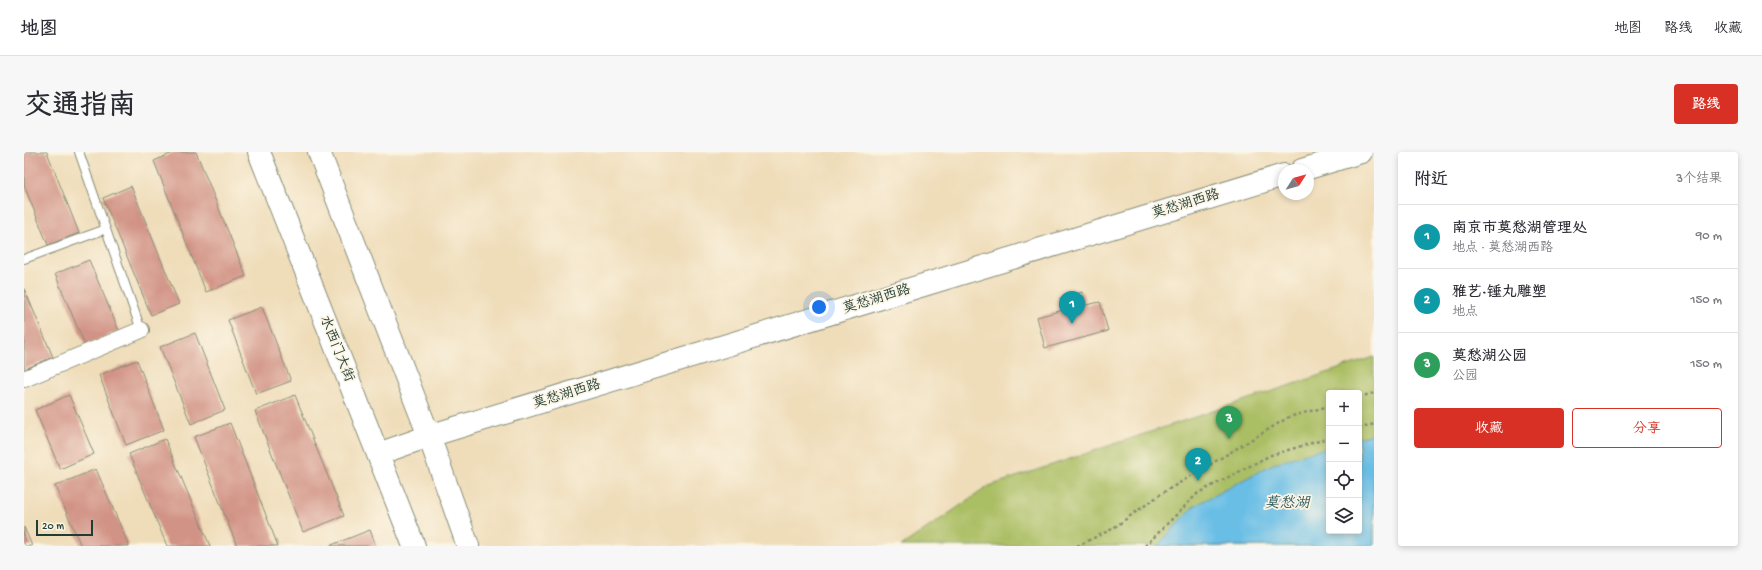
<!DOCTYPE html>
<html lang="zh">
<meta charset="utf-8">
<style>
:root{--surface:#fff;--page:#f7f7f7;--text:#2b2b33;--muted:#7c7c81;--line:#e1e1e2;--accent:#d93025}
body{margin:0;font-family:"Gochi Hand","LXGW WenKai TC",sans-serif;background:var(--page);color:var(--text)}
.controls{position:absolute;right:12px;bottom:12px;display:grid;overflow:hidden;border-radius:4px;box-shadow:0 2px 6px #0003}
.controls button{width:36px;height:36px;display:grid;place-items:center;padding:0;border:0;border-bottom:1px solid var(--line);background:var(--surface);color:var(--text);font:20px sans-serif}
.compass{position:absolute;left:1254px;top:12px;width:36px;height:36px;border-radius:50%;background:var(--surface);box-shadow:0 2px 6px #0003;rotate:54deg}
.scale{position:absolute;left:12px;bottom:10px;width:57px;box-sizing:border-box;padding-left:4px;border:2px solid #1f3d34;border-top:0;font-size:11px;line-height:14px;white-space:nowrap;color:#1f3d34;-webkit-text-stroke:3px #fcf5e5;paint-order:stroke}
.you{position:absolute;left:795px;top:155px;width:14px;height:14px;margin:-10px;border:3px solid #fff;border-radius:50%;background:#1a73e8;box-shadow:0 0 0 6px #1a73e833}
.badge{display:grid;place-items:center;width:26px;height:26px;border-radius:50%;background:var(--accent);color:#fff;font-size:13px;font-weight:700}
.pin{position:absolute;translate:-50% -33px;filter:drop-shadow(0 1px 2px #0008)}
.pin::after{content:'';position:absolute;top:21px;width:14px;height:12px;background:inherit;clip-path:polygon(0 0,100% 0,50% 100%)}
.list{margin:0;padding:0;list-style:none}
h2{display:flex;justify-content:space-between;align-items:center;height:52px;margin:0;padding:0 16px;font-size:17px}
h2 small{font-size:13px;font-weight:400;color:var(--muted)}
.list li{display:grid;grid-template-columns:26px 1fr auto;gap:12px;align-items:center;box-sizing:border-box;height:64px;padding:0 16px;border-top:1px solid var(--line)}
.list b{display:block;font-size:15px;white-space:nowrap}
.list p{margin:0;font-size:13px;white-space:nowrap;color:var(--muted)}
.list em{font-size:13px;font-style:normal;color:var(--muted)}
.actions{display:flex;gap:8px;padding:12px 16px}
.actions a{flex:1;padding:9px 0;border:1px solid var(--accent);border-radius:4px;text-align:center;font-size:14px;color:var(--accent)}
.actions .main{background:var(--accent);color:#fff}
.icon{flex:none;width:22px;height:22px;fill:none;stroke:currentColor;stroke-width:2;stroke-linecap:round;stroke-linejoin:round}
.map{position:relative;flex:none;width:1350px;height:394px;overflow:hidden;border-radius:4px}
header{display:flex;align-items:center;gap:24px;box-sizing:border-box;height:56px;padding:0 20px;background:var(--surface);border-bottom:1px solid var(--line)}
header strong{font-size:19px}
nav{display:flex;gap:22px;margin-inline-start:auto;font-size:14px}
.intro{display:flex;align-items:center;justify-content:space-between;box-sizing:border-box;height:96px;padding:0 24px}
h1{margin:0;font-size:28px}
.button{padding:10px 18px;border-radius:4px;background:var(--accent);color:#fff;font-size:14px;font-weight:700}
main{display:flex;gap:24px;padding:0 24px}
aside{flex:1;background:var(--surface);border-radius:4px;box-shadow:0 2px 6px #0003}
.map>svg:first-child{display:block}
.green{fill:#aabe63;stroke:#647e4c;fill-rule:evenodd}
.water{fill:#69bee6;stroke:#447e8d}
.building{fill:#d19385}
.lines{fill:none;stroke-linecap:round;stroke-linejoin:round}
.lane-casing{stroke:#878d77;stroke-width:10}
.street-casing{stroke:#878d77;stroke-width:18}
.secondary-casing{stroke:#878d77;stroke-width:24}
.primary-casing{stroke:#878d77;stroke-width:24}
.path{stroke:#878d77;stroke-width:2.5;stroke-dasharray:3 3;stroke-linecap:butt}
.lane{stroke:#fff;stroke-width:8}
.street{stroke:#fff;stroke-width:16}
.secondary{stroke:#fff;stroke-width:22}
.primary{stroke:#fff;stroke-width:22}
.labels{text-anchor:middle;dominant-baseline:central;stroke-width:3.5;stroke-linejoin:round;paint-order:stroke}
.street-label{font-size:14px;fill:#1f3d34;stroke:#fcf5e5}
.water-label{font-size:15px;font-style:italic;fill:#325d60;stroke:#fcf5e5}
</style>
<header>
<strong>地图</strong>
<nav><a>地图</a><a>路线</a><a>收藏</a></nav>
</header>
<div class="intro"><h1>交通指南</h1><a class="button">路线</a></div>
<main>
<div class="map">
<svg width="1350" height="394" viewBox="0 0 1350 394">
<rect width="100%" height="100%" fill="#fcf5e5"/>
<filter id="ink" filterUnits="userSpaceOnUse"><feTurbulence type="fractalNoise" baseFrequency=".025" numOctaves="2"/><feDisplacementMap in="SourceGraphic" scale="8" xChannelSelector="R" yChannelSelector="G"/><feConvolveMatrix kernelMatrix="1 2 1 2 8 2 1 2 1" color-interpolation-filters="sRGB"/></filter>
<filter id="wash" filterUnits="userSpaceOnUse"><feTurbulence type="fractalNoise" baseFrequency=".012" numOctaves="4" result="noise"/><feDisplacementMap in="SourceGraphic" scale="16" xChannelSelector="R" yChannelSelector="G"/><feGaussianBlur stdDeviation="0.9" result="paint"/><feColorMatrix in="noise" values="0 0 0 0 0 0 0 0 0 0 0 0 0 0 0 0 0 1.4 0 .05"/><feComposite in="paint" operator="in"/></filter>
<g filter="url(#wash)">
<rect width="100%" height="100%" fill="#efddba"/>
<path class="green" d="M1350 205V394H877L965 334ZM1305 241H1335V379H1305Z"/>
<path class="water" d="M1350 281V394H1133L1170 354 1251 311 1305 295V379H1335V286Z"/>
<g id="blocks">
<path class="building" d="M0 0H23L55 81 24 93 0 33Z
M151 0H172L222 124 182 140 130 9Z
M107 34 155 152 127 163 79 46Z
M65 108 95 179 61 193 31 122Z
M0 136 29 205 1 217 0 213Z
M1058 140 1062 153 1076 150 1084 179 1021 196 1013 165 1039 158 1036 146Z
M238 155 267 229 232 242 204 168Z
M171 181 201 258 167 272 136 195Z
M113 208 140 278 102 293 75 223Z
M45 243 70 302 36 317 11 258Z
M271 243 320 364 279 380 231 259Z
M206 271 254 394H213L170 285Z
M141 287 186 394H143L105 302Z
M72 317 105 394H57L31 334Z
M0 375 8 394H0Z
M346 378 352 394H305Z"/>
</g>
</g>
<g filter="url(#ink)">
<use href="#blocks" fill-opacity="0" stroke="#878d77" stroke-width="1"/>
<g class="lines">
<defs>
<path id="lane" d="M55 0 117 178
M0 107 82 77"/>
<path id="street" d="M0 227 117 178"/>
<path id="secondary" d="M1278 18 1337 0
M354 302 405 284 1260 23"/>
<path id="primary" d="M235 0 390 394
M295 0 405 284 444 394"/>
</defs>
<use href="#lane" class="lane-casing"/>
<use href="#street" class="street-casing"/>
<use href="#secondary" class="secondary-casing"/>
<use href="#primary" class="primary-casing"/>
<path class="path" d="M1335 245 1350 241
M1335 277 1350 272
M1053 394 1088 377 1137 342 1265 265 1305 254
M1121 394 1174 341 1247 303 1305 286"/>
<use href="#lane" class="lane"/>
<use href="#street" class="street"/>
<use href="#secondary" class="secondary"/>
<use href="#primary" class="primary"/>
</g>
</g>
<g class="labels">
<g class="street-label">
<text transform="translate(1162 53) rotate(-17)">莫愁湖西路</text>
<text transform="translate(853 148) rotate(-17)">莫愁湖西路</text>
<text transform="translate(312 197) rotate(68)">水西门大街</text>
<text transform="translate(543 243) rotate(-17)">莫愁湖西路</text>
</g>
<g class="water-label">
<text x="1263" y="352">莫愁湖</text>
</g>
</g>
</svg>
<div class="controls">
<button>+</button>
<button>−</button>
<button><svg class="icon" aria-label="locate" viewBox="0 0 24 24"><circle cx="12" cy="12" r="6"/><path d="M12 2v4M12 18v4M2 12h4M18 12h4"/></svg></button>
<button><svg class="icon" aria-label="layers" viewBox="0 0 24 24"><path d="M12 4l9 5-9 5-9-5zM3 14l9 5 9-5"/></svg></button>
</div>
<svg class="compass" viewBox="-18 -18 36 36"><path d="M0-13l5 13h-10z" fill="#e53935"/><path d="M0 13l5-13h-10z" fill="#7c7c81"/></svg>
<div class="scale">20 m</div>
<div class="you"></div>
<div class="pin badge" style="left:1048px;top:172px;background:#0f9aa8">1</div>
<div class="pin badge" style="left:1174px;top:329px;background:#0f9aa8">2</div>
<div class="pin badge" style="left:1205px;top:287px;background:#2e9e5b">3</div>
</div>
<aside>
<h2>附近<small>3个结果</small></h2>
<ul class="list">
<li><span class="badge" style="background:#0f9aa8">1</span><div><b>南京市莫愁湖管理处</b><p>地点 · 莫愁湖西路</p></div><em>90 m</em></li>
<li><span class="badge" style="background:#0f9aa8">2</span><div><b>雅艺·锤丸雕塑</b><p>地点</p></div><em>150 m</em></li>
<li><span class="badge" style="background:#2e9e5b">3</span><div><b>莫愁湖公园</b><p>公园</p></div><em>150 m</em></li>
</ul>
<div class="actions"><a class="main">收藏</a><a>分享</a></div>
</aside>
</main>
